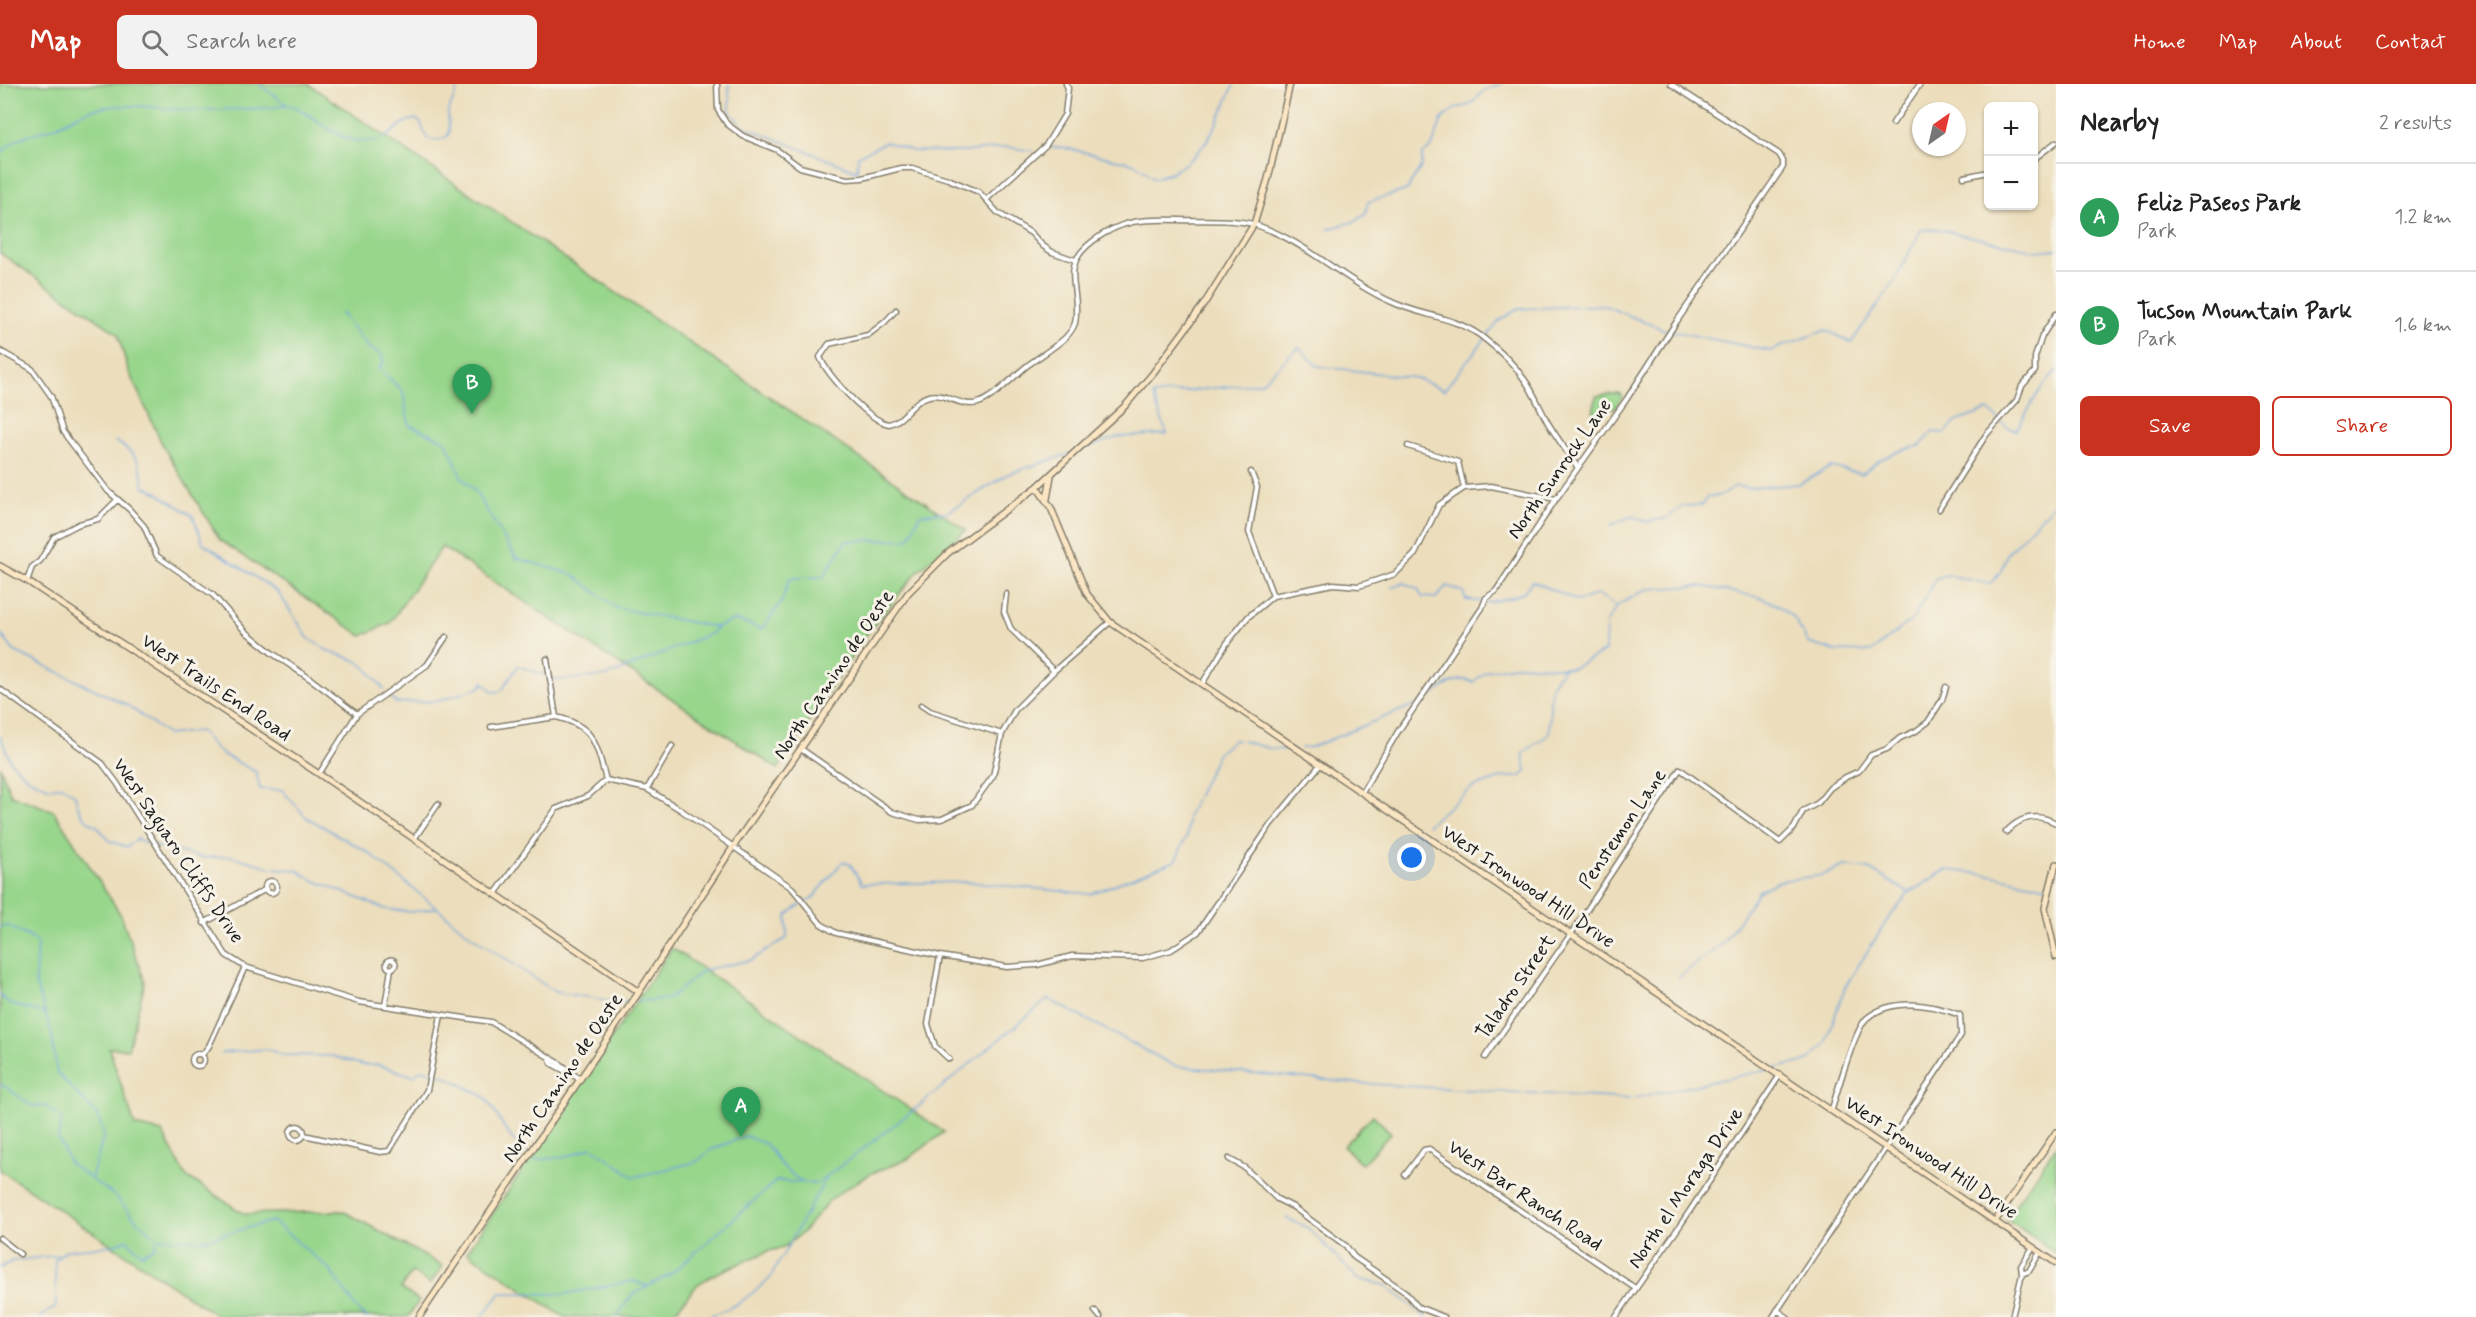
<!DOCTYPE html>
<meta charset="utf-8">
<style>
:root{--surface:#fff;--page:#f2f2f2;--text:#222;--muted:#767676;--line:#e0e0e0;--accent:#c8321e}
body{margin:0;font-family:Mynerve,sans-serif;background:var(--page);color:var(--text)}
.controls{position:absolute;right:18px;top:18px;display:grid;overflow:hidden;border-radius:9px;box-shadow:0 2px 4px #0004}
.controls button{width:54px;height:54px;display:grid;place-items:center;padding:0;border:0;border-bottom:2px solid var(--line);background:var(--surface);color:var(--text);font:30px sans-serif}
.compass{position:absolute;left:1912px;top:18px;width:54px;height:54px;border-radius:50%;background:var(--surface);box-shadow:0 2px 4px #0004;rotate:34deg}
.you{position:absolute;left:1412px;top:774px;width:21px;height:21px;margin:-15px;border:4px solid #fff;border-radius:50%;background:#1a73e8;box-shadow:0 0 0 9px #1a73e833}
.badge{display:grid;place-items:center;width:39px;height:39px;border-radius:50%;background:var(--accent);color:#fff;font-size:20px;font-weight:700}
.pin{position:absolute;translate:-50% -50px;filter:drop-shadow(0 2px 3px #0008)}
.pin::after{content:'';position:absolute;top:32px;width:21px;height:18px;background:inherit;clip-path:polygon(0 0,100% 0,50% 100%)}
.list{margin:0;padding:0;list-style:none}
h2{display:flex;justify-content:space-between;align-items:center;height:78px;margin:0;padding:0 24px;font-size:26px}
h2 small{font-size:20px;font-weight:400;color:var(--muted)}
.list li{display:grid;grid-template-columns:39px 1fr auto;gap:18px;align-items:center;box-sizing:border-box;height:108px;padding:0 24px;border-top:2px solid var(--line)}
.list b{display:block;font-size:22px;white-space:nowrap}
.list p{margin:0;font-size:20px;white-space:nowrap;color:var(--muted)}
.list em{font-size:20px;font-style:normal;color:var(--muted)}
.actions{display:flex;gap:12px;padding:18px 24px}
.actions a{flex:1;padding:14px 0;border:2px solid var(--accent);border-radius:9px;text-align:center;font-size:21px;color:var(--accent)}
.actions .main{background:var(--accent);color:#fff}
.icon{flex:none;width:33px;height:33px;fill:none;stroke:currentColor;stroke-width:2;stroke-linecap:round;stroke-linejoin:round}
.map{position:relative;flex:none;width:2056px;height:1233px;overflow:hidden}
header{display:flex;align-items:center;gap:36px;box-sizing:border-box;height:84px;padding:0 30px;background:var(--accent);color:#fff}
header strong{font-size:28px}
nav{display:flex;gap:33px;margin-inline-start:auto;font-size:21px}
.search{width:420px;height:54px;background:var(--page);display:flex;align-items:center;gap:15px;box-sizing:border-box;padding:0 21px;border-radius:9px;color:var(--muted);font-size:22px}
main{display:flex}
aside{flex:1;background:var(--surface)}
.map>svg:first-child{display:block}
.green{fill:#98d68c;stroke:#5a7954;stroke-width:1.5}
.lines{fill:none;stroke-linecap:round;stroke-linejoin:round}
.stream{stroke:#6ea3db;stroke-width:1.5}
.street-casing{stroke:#847d6c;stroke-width:7}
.secondary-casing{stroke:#847d6c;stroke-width:8}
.street{stroke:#fff;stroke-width:4}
.secondary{stroke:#fbe6c4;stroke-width:5}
.labels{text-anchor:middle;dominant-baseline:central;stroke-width:6;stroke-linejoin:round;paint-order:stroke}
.street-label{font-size:20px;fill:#1c1c1c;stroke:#f7f3e8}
</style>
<header>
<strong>Map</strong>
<div class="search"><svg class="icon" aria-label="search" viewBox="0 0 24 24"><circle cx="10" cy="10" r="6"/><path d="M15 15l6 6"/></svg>Search here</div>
<nav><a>Home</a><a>Map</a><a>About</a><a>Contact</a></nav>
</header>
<main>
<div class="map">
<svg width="2056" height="1233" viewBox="0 0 2056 1233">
<rect width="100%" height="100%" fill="#f7f3e8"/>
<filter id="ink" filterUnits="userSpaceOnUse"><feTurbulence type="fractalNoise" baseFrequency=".0167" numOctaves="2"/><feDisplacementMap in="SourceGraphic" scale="12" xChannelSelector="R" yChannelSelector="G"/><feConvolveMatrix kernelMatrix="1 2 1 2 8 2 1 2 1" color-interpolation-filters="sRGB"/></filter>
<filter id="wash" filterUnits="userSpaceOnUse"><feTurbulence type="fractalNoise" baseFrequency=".008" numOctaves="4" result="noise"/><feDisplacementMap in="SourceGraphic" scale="24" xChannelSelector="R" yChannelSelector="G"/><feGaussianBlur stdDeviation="1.35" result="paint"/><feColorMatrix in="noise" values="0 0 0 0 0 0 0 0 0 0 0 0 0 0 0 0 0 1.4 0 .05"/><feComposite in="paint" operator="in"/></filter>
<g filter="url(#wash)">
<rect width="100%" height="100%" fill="#ecdebc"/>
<path class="green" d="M0 0H308L966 446 918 487 866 551 778 685 442 463 390 539 362 552 220 456 164 364 128 286 118 250 0 169Z
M1619 309 1623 313 1615 324 1593 329 1596 312Z
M0 682 11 711 54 727 121 831 145 898 128 965 109 964 135 1042 162 1048 186 1092 244 1130 343 1127 443 1182 430 1200 412 1188 401 1204 419 1217 408 1233H219L0 1086Z
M672 864 944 1048 908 1075 870 1090 842 1107 829 1117 802 1149 783 1164 769 1167 715 1190 698 1200 678 1224 658 1233H564L467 1168Z
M1373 1031 1391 1049 1362 1080 1343 1062Z
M2056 1062V1169L2006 1134Z"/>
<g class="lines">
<path class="stream" d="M259 0 287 21
M729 0 730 28 743 42 857 87 858 72 886 58 913 67 964 68 1008 63 1032 67
M1052 64 1061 63 1136 80 1154 94C1202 83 1217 41 1234 0
M0 72C10 52 36 50 54 43 66 38 76 31 87 27 123 16 159 26 196 26 220 26 244 25 268 24 274 24 281 21 286 21 306 21 332 57 363 57 396 58 390 41 415 35L420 38 427 54C436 57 443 57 449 50L448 28 460 0
M1328 145 1353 138 1365 131 1368 118 1407 106 1422 81V71L1432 63 1442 35 1456 24 1470 21 1485 6 1501 0
M341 229 368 263 382 271 383 279 379 285 403 307 409 341 446 357 462 394 475 407 516 474 574 491 616 524 716 543
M115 357C137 370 141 378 144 404H150L193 432 203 459 278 508 308 554 326 566 357 577 367 585 384 605
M1082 365 1118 353 1167 350 1153 311 1261 299 1299 263 1317 282 1416 294 1444 306 1500 236 1518 225 1603 221 1662 245 1770 267 1826 246 1851 259 1895 196 1921 146 1936 145 2037 167 2056 165
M1611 441 1632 432 1647 438 1667 434 1683 422 1702 421 1707 413 1723 411 1735 402 1748 404 1799 400 1831 383 1862 390 1879 376 1902 366 1920 362 1933 348 1945 349 1956 338 1988 326 2008 344 2016 346 2040 306 2056 287
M1392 504 1404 499 1418 505 1422 513 1436 514 1447 502 1463 508 1466 516 1489 518 1508 514 1523 509 1532 497 1578 517 1598 510 1616 523
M0 549 14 567 127 621 168 651 200 647 220 669 256 688 260 705 282 706 306 733 369 769 473 853 555 908 618 918 629 917
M553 594 558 596 607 592 712 549 717 543 734 536 762 545 781 519 790 494 823 493 846 457 909 455 920 430 948 428 1008 390 1069 370
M389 611 396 619 438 617 481 603 483 598 493 608 501 607 518 582 548 592
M1418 619C1437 612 1452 589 1473 598L1487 587 1518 581 1573 584 1605 567 1606 539 1618 521 1647 505 1701 502 1763 514 1779 522 1794 534 1808 559 1835 567 1871 568 1913 535 1936 494 1947 491 1990 500 2000 489 2008 468 2056 418
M0 652 11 678 28 694 50 704 62 702 75 711C78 725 82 736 96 741L110 757 127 763 137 755 147 760 204 774 231 772 273 784 297 786 313 796 385 825 411 828 435 824
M1242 657 1272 665 1294 666
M1301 664 1312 663 1414 621
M1187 734 1218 669 1233 656H1238
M1427 741 1471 704 1504 693H1520L1526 687 1523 669 1549 650 1551 602 1564 583
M0 843 8 842 37 857 35 898 51 947 57 989 98 1032 104 1051 91 1095
M1679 893 1723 859 1759 807 1779 797 1823 791 1844 782 1869 785 1909 809
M0 911 9 920 44 929
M637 917 668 915 704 886 751 876 787 854V832L793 826 814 813 842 778 850 780 862 800 970 798 1090 810 1175 777 1187 752 1188 738
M222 969 267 965 282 971 332 972 363 981H379L413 992 422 985 445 992 485 1013 512 1055 528 1069
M1772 985 1808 977 1825 960 1845 903 1888 835 1909 809 1946 786 1985 790 2048 803
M0 1003 3 1001 32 1022H45L62 1035 58 1054 70 1080 115 1112 136 1136 158 1154 202 1156 273 1137 329 1185 361 1230 367 1233
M531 1072 535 1076 566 1073 592 1063 634 1093 696 1078 711 1066 745 1052 766 1060 781 1081 801 1098
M1286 1134 1308 1144 1358 1195 1385 1201 1426 1233
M0 1184 12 1177 60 1171
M40 1233 56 1223 55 1176 66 1166 108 1162 127 1156 142 1170 155 1163 157 1156
M482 1233 501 1209 565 1210 633 1197 647 1202
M616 1233 632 1211 671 1190 776 1097 818 1099 919 1022 1048 915 1175 982 1355 999 1630 1015 1767 986
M708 1233 738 1220 769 1196 826 1094"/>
</g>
</g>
<g filter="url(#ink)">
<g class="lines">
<defs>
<path id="street" d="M717 0 718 26 727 40 743 52 777 66 800 83 847 95 862 94 901 84H912L948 95 979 108 998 129 1031 149 1043 162 1052 168 1075 176
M1893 39 1920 0
M2034 75 2056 58
M1964 93 1988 88
M987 115 1046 61 1065 30 1068 4 1066 0
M896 226 885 238 868 251 829 260 820 273C827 291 869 337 889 340 905 337 912 316 929 312 946 308 961 324 978 319 993 315 1015 291 1028 281 1040 272 1054 264 1065 254 1069 250 1073 245 1075 239 1082 204 1057 184 1093 157 1122 135 1144 135 1179 136 1201 137 1235 134 1256 141 1306 157 1345 198 1394 219 1425 233 1459 233 1486 256 1500 267 1514 280 1524 295 1534 308 1540 325 1548 339 1557 354 1568 369 1578 384
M0 267 32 285 51 312 63 348 108 407 129 425 144 442 157 472 213 511 245 547 272 569 312 596 357 630
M1408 362 1458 378 1464 404 1491 402 1556 415
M1251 388 1257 403 1249 448 1273 512
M1939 425 1986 351 2017 316 2022 302 2035 287V273L2042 252 2056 230
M27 497 32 483 40 477 54 453 79 440 98 435 117 416
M1006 510 1004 528 1011 545 1054 587
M547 575 556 633C595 642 596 660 606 696
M1202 600 1227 559 1248 533 1273 512 1333 500 1359 502 1395 490 1415 470 1439 421 1464 404
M0 605 102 679 117 699 226 871 245 883 359 918 491 938 562 981 580 995
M921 621 930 627 1002 650
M491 643 556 633
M801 665 892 728 919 736 942 735 972 721 993 692 1002 650 1015 626 1054 587 1110 538
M319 690 357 630 427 581 446 553
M647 705 672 662
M1362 708 1399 646 1482 524 1486 514 1496 507 1556 415 1626 316 1677 237 1783 83V77L1779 70 1671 0
M2006 748C2021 732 2037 729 2056 739
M414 755 438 720
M265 803a6 6 0 1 1 12 0a6 6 0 1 1-12 0Z
M495 810 556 725 588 712 606 696 647 705 681 726 792 804 821 840 836 849 940 872 1007 883 1037 881 1072 872 1143 874 1171 866 1198 848 1271 740 1320 681
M204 839 266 805
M940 872 928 940 935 962 949 975
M386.5 880a4.5 4.5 0 1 1 9 0a4.5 4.5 0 1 1-9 0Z
M385 922 391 885
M192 976a6 6 0 1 1 12 0a6 6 0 1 1-12 0Z
M202 971 209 962 245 883
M1485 973 1571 850 1680 685 1780 758 1794 744 1803 727 1818 719 1830 704 1846 693 1859 687 1871 671 1887 665 1900 654 1916 647 1928 638 1942 616 1946 603
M550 976 552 980 578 994
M290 1049a7 7 0 1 1 14 0a7 7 0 1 1-14 0Z
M304 1051 380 1068 389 1067 427 1006 441 931
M1229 1075 1245 1084 1277 1115 1293 1123 1346 1162 1354 1173 1405 1208 1418 1223 1444 1233
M1405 1091 1424 1066 1429 1065 1635 1204
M0 1154 20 1170
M2022 1190 2029 1187 2040 1168
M1777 1226 1787 1233
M1095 1227 1100 1233
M1616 1233 1681 1140 1780 991
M1773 1233 1961 951 1960 931C1931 920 1893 913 1867 934 1855 944 1837 1008 1832 1025
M2012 1233 2022 1190 2021 1182 2033 1163"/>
<path id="secondary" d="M1037 403 1051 424 1087 510 1110 538 2056 1179
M1047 415 1051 392
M0 482 27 497 319 690 639 908
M2056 780 2045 824 2056 873
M1996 1136 2056 1048
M419 1233 639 908 733 763 908 509 948 469 1037 403 1125 322 1153 289 1204 220 1254 140 1268 95 1290 0"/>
</defs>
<use href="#street" class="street-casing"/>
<use href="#secondary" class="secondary-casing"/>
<use href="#street" class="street"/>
<use href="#secondary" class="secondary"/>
</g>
</g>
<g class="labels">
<g class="street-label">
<text transform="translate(1560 385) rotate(-55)">North Sunrock Lane</text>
<text transform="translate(834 591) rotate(-56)">North Camino de Oeste</text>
<text transform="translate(216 604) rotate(34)">West Trails End Road</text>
<text transform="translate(1623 745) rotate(-56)">Penstemon Lane</text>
<text transform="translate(178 767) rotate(56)">West Saguaro Cliffs Drive</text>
<text transform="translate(1528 803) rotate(34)">West Ironwood Hill Drive</text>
<text transform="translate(1516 903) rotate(-55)">Taladro Street</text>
<text transform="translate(563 994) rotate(-56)">North Camino de Oeste</text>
<text transform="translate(1931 1074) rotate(34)">West Ironwood Hill Drive</text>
<text transform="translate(1686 1104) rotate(-56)">North el Moraga Drive</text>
<text transform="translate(1525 1112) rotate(34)">West Bar Ranch Road</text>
</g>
</g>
</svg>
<div class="controls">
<button>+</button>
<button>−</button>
</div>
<svg class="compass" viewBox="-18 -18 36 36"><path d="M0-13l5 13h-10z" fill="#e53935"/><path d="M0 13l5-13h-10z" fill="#767676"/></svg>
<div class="you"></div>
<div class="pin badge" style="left:741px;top:1053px;background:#2e9e5b">A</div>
<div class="pin badge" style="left:472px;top:330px;background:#2e9e5b">B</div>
</div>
<aside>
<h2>Nearby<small>2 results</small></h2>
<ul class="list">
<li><span class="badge" style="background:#2e9e5b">A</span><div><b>Feliz Paseos Park</b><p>Park</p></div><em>1.2 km</em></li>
<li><span class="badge" style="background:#2e9e5b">B</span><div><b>Tucson Mountain Park</b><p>Park</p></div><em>1.6 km</em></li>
</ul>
<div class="actions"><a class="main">Save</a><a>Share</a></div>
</aside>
</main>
